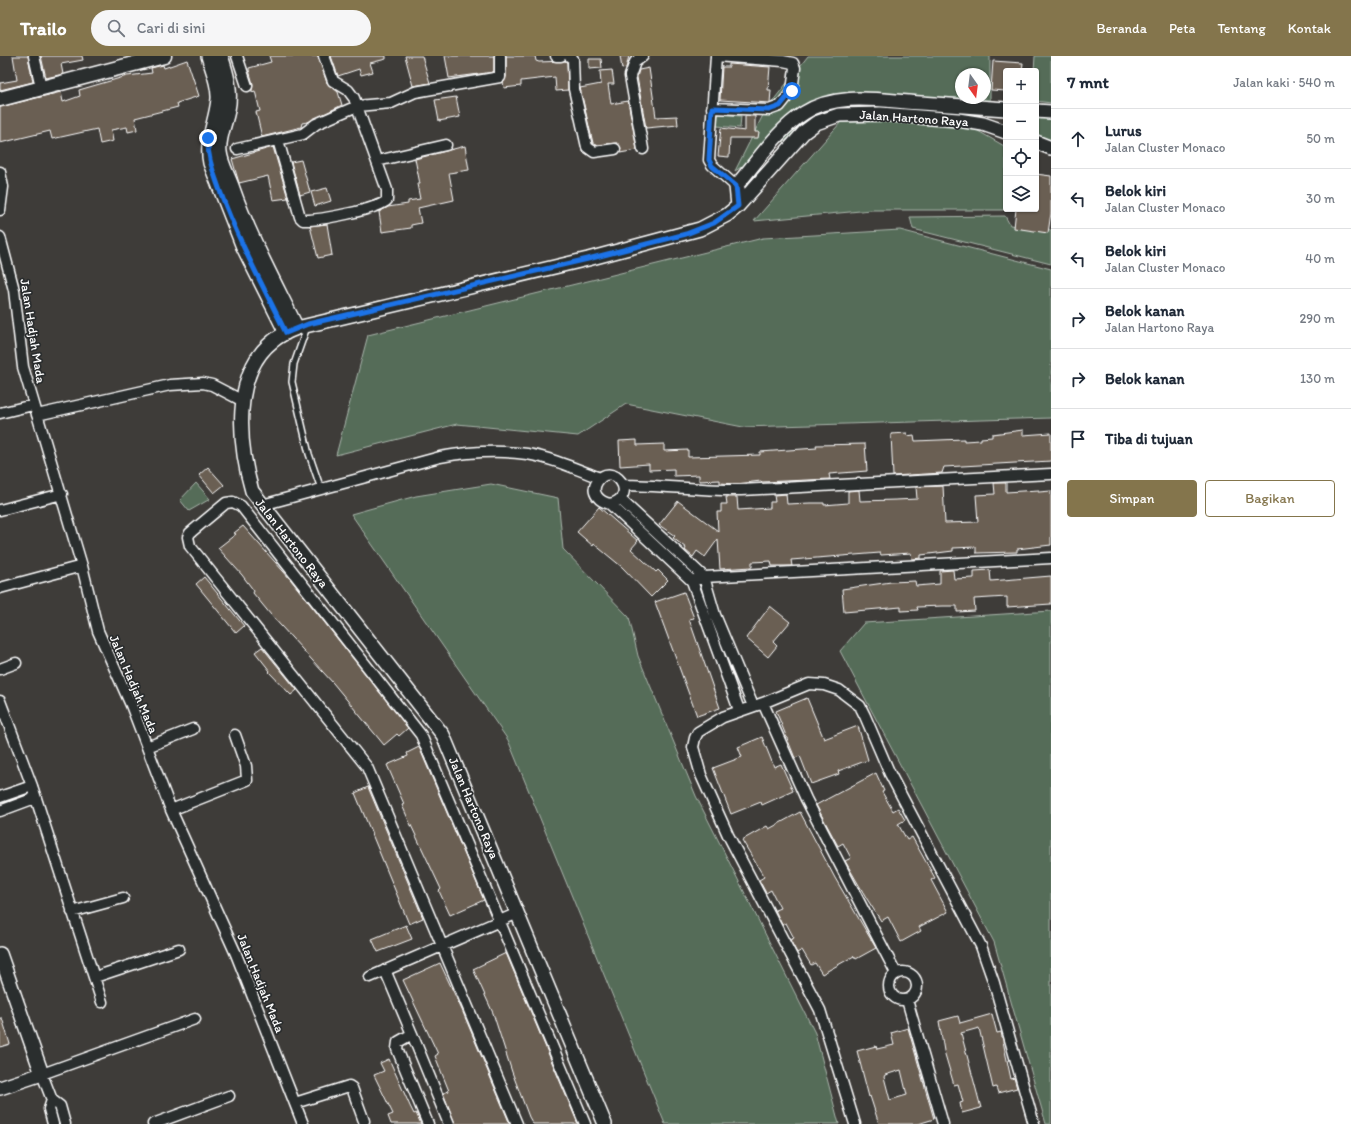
<!DOCTYPE html>
<html lang="id">
<meta charset="utf-8">
<style>
:root{--surface:#fff;--page:#f6f6f7;--text:#1f2937;--muted:#747a83;--line:#e0e1e3;--accent:#84754c}
body{margin:0;font-family:Itim,sans-serif;background:var(--page);color:var(--text)}
.controls{position:absolute;right:12px;top:12px;display:grid;overflow:hidden;border-radius:4px;box-shadow:0 1px 3px #0004}
.controls button{width:36px;height:36px;display:grid;place-items:center;padding:0;border:0;border-bottom:1px solid var(--line);background:var(--surface);color:var(--text);font:20px sans-serif}
.compass{position:absolute;left:955px;top:12px;width:36px;height:36px;border-radius:50%;background:var(--surface);box-shadow:0 1px 3px #0004;rotate:166deg}
.stop{position:absolute;width:12px;height:12px;margin:-9px;border:3px solid #1a73e8;border-radius:50%;background:#fff}
.stop.end{background:#1a73e8;border-color:#fff;box-shadow:0 1px 4px #0008}
.list{margin:0;padding:0;list-style:none}
h2{display:flex;justify-content:space-between;align-items:center;height:52px;margin:0;padding:0 16px;font-size:17px}
h2 small{font-size:13px;font-weight:400;color:var(--muted)}
.list li{display:grid;grid-template-columns:26px 1fr auto;gap:12px;align-items:center;box-sizing:border-box;height:60px;padding:0 16px;border-top:1px solid var(--line)}
.list b{display:block;font-size:15px;white-space:nowrap}
.list p{margin:0;font-size:13px;white-space:nowrap;color:var(--muted)}
.list em{font-size:13px;font-style:normal;color:var(--muted)}
.actions{display:flex;gap:8px;padding:12px 16px}
.actions a{flex:1;padding:9px 0;border:1px solid var(--accent);border-radius:4px;text-align:center;font-size:14px;color:var(--accent)}
.actions .main{background:var(--accent);color:#fff}
.icon{flex:none;width:22px;height:22px;fill:none;stroke:currentColor;stroke-width:2;stroke-linecap:round;stroke-linejoin:round}
.map{position:relative;flex:none;width:1051px;height:1068px;overflow:hidden}
header{display:flex;align-items:center;gap:24px;box-sizing:border-box;height:56px;padding:0 20px;background:var(--accent);color:#fff}
header strong{font-size:19px}
nav{display:flex;gap:22px;margin-inline-start:auto;font-size:14px}
.search{width:280px;height:36px;background:var(--page);display:flex;align-items:center;gap:10px;box-sizing:border-box;padding:0 14px;border-radius:22px;color:var(--muted);font-size:15px}
main{display:flex}
aside{flex:1;background:var(--surface)}
.map>svg:first-child{display:block}
.green{fill:#556c59;stroke:#aab6ac;fill-rule:evenodd}
.building{fill:#6b5e52;stroke:#fff;fill-rule:evenodd}
.lines{fill:none;stroke-linecap:round;stroke-linejoin:round}
.service-casing{stroke:#fff;stroke-width:8}
.minor-casing{stroke:#fff;stroke-width:13}
.tertiary-casing{stroke:#fff;stroke-width:16}
.secondary-casing{stroke:#fff;stroke-width:17}
.service{stroke:#2a2d2e;stroke-width:5}
.minor{stroke:#2a2d2e;stroke-width:10}
.tertiary{stroke:#2a2d2e;stroke-width:13}
.secondary{stroke:#2a2d2e;stroke-width:14}
.route{stroke:#1a73e8;stroke-width:5}
.labels{text-anchor:middle;dominant-baseline:central;stroke-width:3.5;stroke-linejoin:round;paint-order:stroke}
.street-label{font-size:13px;fill:#fff;stroke:#2a2d2e}
</style>
<header>
<strong>Trailo</strong>
<div class="search"><svg class="icon" aria-label="search" viewBox="0 0 24 24"><circle cx="10" cy="10" r="6"/><path d="M15 15l6 6"/></svg>Cari di sini</div>
<nav><a>Beranda</a><a>Peta</a><a>Tentang</a><a>Kontak</a></nav>
</header>
<main>
<div class="map">
<svg width="1051" height="1068" viewBox="0 0 1051 1068">
<rect width="100%" height="100%" fill="#3e3c39"/>
<filter id="ink" filterUnits="userSpaceOnUse"><feTurbulence type="fractalNoise" baseFrequency=".025" numOctaves="2"/><feDisplacementMap in="SourceGraphic" scale="8" xChannelSelector="R" yChannelSelector="G"/><feConvolveMatrix kernelMatrix="1 2 1 2 8 2 1 2 1" color-interpolation-filters="sRGB"/></filter>
<g filter="url(#ink)">
<path class="green" d="M808 0H990V47H846L735 115 765 55ZM961 18H985V42H961Z
M1035 0H1051V47L1036 45V15H1034Z
M718 58 741 60 740 72 717 70Z
M1036 60 1051 61V91L1036 87Z
M957 63 1006 91V147L1004 154H871L754 165 841 66Z
M1005 160 1010 169 1051 174V208L913 173 910 161Z
M900 174 1051 213V362L743 371 626 348 578 380 457 368 336 399 368 279 763 182Z
M196 427 210 443 189 455 180 444Z
M491 428 558 442 563 493 629 561 638 600 696 740 815 977 839 1068H665L508 684 351 458 416 440Z
M1051 555V1068H1046L994 886 840 595 864 567Z"/>
<path class="building" d="M13 0H28L33 26 0 34V27L17 24Z
M41 0H82L83 4 61 8 63 18 46 22Z
M269 0H318L327 27 338 36 342 49 308 66 302 67 301 71 262 81 256 56 260 55 255 35 252 36V34L253 28 249 14V12L271 6Z
M331 0H386V3L370 7 373 16 361 19 359 13 338 20Z
M405 0H422L430 27 413 30Z
M445 0H494V16L449 22Z
M506 0H535L536 5 539 6 565 5 567 6 568 34 556 35 555 21 521 25V30L504 32 503 26 506 21Z
M620 0H629L626 12 622 13Z
M589 3H601L602 12 589 13Z
M187 4 199 40 177 47 178 51 135 62 137 74 128 76 127 71 111 74 113 85 100 88 97 73 52 83 50 75 0 87V51L61 36 63 46 80 40 79 34 127 20 152 17 151 12 163 9 164 12Z
M993 5 1023 7 1022 15H1006V35L991 34Z
M729 8 770 11 768 34H771L770 47 720 44 722 11H729Z
M649 12 656 61 677 60 678 69 646 72 637 21 639 14Z
M612 14 614 28H608L611 48 628 45 637 94 620 97 621 92 617 87 596 89 593 87 580 32 601 28 600 15Z
M456 41 460 61 439 65 435 44Z
M745 60H755V76H759L758 82H730L729 101 718 100 721 72 745 75Z
M465 90 469 114 449 117 454 144 418 152 421 167 411 169V172L382 176 379 156 388 151 408 148V145L420 143 417 128H420L415 103Z
M273 91 288 142 273 144 268 120 239 127 232 103Z
M301 104 310 136 300 139 291 106Z
M1036 118 1051 120V157L1048 177 1014 172 1016 153H1036Z
M327 132 331 145 315 150 311 136Z
M327 168 332 199 318 202 310 170Z
M1023 374V379L1051 377V405L944 411 942 417 893 420 891 378 907 377V380L914 379 915 385 964 383V385L981 384V382L992 381V378Z
M637 384V389L664 388V395L688 394V401L760 399V396L817 392 816 389 865 388 867 415 829 418 830 423 762 426 761 425 736 428 720 427V424L699 425V419L674 420V413L649 414V408L620 410 619 385Z
M208 411 224 429 214 437 199 419Z
M994 427H1006V436L1039 434V436L1051 435V489L1017 493V496L976 497V491L953 492V495L921 499V502L912 503 911 497 881 499 880 497 791 504 792 510H772L771 505 752 506V511L720 513 718 483 705 501 697 495 693 501 685 494 686 492 673 482 675 480 659 469 678 445 718 475 717 456H721V448H727L726 441H737L738 454 770 452V446H775L774 439 786 438 787 448 810 447H824V449L848 447V435L859 434 860 445 896 444 917 443 916 431 943 430 945 467 978 466 976 439 995 438Z
M599 451 638 485 631 493 656 516 658 514 668 524 651 541 622 511 594 488 593 490 577 476Z
M243 470 291 524 408 672 399 680 397 678 384 689 333 627 271 559 253 537 254 535 242 519 218 492 236 478 234 477Z
M953 514 954 523 974 522V515L990 514 991 525 1051 520V548L1007 551V541L974 543 975 555 957 556V550H942L917 551 918 554 901 555V551L844 556 842 533 891 526 915 525 916 530 940 528V515Z
M204 521 244 570 236 577 196 528Z
M684 536 694 562 689 563 720 652 697 660 655 546Z
M770 550 790 566 773 586 777 590 768 601 746 582Z
M262 591 297 634 291 639 269 616 270 615 255 596Z
M807 642 824 683 858 670 868 704 838 715 839 718 811 728 800 700 795 702 776 655Z
M762 681 774 711 781 708 793 735 762 749 761 746 731 758 713 712 742 701 738 691Z
M419 691 484 844 450 859 439 835 441 833 409 765 402 749 404 748 387 709 408 700 407 697Z
M876 717 884 735 882 736 893 755 898 752 905 764 898 768 907 784 912 781 935 822 931 824 948 856 919 871 921 875 901 886 888 861 881 865 867 843 845 805 851 802 843 787 838 790 816 749Z
M368 731 423 862 409 868 355 737Z
M800 756 835 822 876 892 856 903 854 900 822 918 815 907 811 909 802 894 797 897 790 884 794 882 786 867 782 869 775 854 780 852 771 834 766 837 759 824 764 821 742 784 767 770 769 773Z
M406 869 412 883 378 896 372 883Z
M506 897 578 1068H533L529 1061 512 1016 493 957 473 913Z
M440 907 462 954 510 1068H455L443 1037 449 1035 435 1000 438 998 403 924Z
M992 958 997 977 1001 976 1011 1023 1014 1022 1017 1032 998 1037 996 1031 993 1032 979 972 961 977 981 1052 962 1057 960 1047 963 1046 958 1028 954 1029 944 995 939 965 958 960 960 967Z
M0 962H2L10 988 0 991Z
M908 972 934 1063 918 1068H879L870 1040 869 1041 857 995 876 990 877 993 894 989 891 977ZM901 1014 907 1039 890 1044 884 1021 885 1019Z
M389 1003 410 1050 414 1058 416 1057 421 1068H391L388 1060 393 1058 374 1019 384 1015 380 1007Z"/>
<g class="lines">
<defs>
<path id="service" d="M307 271 294 308 292 326 309 398 321 433"/>
<path id="minor" d="M34 0 41 31
M237 0 247 30
M556 0H561
M569 0 573 3 574 33 587 91 594 96 615 93
M643 0 635 6 630 20 643 93
M716 0 709 104 712 109 740 134
M712 52 769 54 780 50 792 35 795 12 793 7 783 5 716 0
M278 84 300 161 303 164C316 165 380 153 387 144V134L354 42 348 34 333 25 324 0
M237 93 303 78 316 68 357 50 391 47 415 36 500 21V0
M377 105 446 89
M0 116 3 131 0 154
M0 181 14 234 23 311 82 510 98 575 131 649 171 754 236 898 303 1068
M0 357 33 349
M37 359 170 329 203 327 212 329 243 345
M623 429C663 429 701 435 741 434L1051 418
M620 443 704 521 715 559 753 650
M610 448C641 440 612 403 597 426 590 437 600 446 610 448L692 525 739 654
M262 449 440 401C468 396 498 394 527 398 552 402 576 413 600 422
M0 454 62 438
M692 525 704 521 1051 502
M0 532 82 510
M0 613 16 607
M0 645 32 730 102 946
M763 647 806 743 896 917
M147 691 193 673
M0 741 32 730
M171 754 247 724 246 710 235 679
M0 755 35 742
M72 856 123 842
M385 914 412 978 398 986 397 993 428 1068
M889 930a14 14 0 1 1 28 0a14 14 0 1 1-28 0Z
M95 921 179 893
M370 921 518 857
M907 944 943 1068
M412 978 449 1068
M52 1044 49 1053 53 1068
M295 1047 349 1030 352 1032 364 1065
M65 1068 60 1050 52 1044 42 1018 195 963
M153 1068 229 1040
M517 1068 367 711 190 490 188 481 190 477 226 447 233 446 241 450 421 679 585 1068
M855 1068 820 954 728 779 701 719 693 691 695 682 698 676 723 661 763 647 809 628 824 629 839 634 860 650 865 660 890 718 981 890 994 927 1034 1068"/>
<path id="tertiary" d="M208 0C212 13 219 29 218 43 216 66 205 84 210 107L243 191 286 277
M221 0C227 17 232 35 228 54 226 67 218 82 220 96 221 107 228 119 232 130 249 179 274 225 297 272
M1036 55 1051 56
M1036 86 1051 92
M738 150 736 130C757 106 777 74 804 57 838 35 883 45 921 47 949 49 978 51 1006 53
M0 898 42 1018 0 1032
M605 1068 443 679 252 435C239 390 231 318 273 285 280 279 289 275 297 272L588 203 700 173 727 159 738 150 804 76 816 67 839 59 880 58 958 64 983 68 1006 76"/>
<path id="secondary" d="M0 43 164 0"/>
</defs>
<use href="#service" class="service-casing"/>
<use href="#minor" class="minor-casing"/>
<use href="#tertiary" class="tertiary-casing"/>
<use href="#secondary" class="secondary-casing"/>
<use href="#service" class="service"/>
<use href="#minor" class="minor"/>
<use href="#tertiary" class="tertiary"/>
<use href="#secondary" class="secondary"/>
</g>
</g>
<g class="lines" filter="url(#ink)">
<path class="route" d="M208 82C207 102 214 117 220 135 238 184 263 230 286 277L308 268 588 203 686 178 714 167 738 150 736 130 712 110 709 104 712 52 769 54 780 50 792 35"/>
</g>
<g class="labels">
<g class="street-label">
<text transform="translate(914 62) rotate(4)">Jalan Hartono Raya</text>
<text transform="translate(33 275) rotate(81)">Jalan Hadjah Mada</text>
<text transform="translate(292 487) rotate(52)">Jalan Hartono Raya</text>
<text transform="translate(134 628) rotate(67)">Jalan Hadjah Mada</text>
<text transform="translate(474 752) rotate(67)">Jalan Hartono Raya</text>
<text transform="translate(261 927) rotate(68)">Jalan Hadjah Mada</text>
</g>
</g>
</svg>
<div class="controls">
<button>+</button>
<button>−</button>
<button><svg class="icon" aria-label="locate" viewBox="0 0 24 24"><circle cx="12" cy="12" r="6"/><path d="M12 2v4M12 18v4M2 12h4M18 12h4"/></svg></button>
<button><svg class="icon" aria-label="layers" viewBox="0 0 24 24"><path d="M12 4l9 5-9 5-9-5zM3 14l9 5 9-5"/></svg></button>
</div>
<svg class="compass" viewBox="-18 -18 36 36"><path d="M0-13l5 13h-10z" fill="#e53935"/><path d="M0 13l5-13h-10z" fill="#747a83"/></svg>
<div class="stop" style="left:792px;top:35px"></div>
<div class="stop end" style="left:208px;top:82px"></div>
</div>
<aside>
<h2>7 mnt<small>Jalan kaki · 540 m</small></h2>
<ul class="list">
<li><svg class="icon" aria-label="ahead" viewBox="0 0 24 24"><path d="M12 20V5M6 11l6-6 6 6"/></svg><div><b>Lurus</b><p>Jalan Cluster Monaco</p></div><em>50 m</em></li>
<li><svg class="icon" aria-label="left" viewBox="0 0 24 24"><path d="M17 20v-9H6M10 6l-5 5 5 5"/></svg><div><b>Belok kiri</b><p>Jalan Cluster Monaco</p></div><em>30 m</em></li>
<li><svg class="icon" aria-label="left" viewBox="0 0 24 24"><path d="M17 20v-9H6M10 6l-5 5 5 5"/></svg><div><b>Belok kiri</b><p>Jalan Cluster Monaco</p></div><em>40 m</em></li>
<li><svg class="icon" aria-label="right" viewBox="0 0 24 24"><path d="M7 20v-9h11M14 6l5 5-5 5"/></svg><div><b>Belok kanan</b><p>Jalan Hartono Raya</p></div><em>290 m</em></li>
<li><svg class="icon" aria-label="right" viewBox="0 0 24 24"><path d="M7 20v-9h11M14 6l5 5-5 5"/></svg><div><b>Belok kanan</b></div><em>130 m</em></li>
<li><svg class="icon" aria-label="arrive" viewBox="0 0 24 24"><path d="M6 21V4h12l-3 4 3 4H6"/></svg><div><b>Tiba di tujuan</b></div></li>
</ul>
<div class="actions"><a class="main">Simpan</a><a>Bagikan</a></div>
</aside>
</main>
